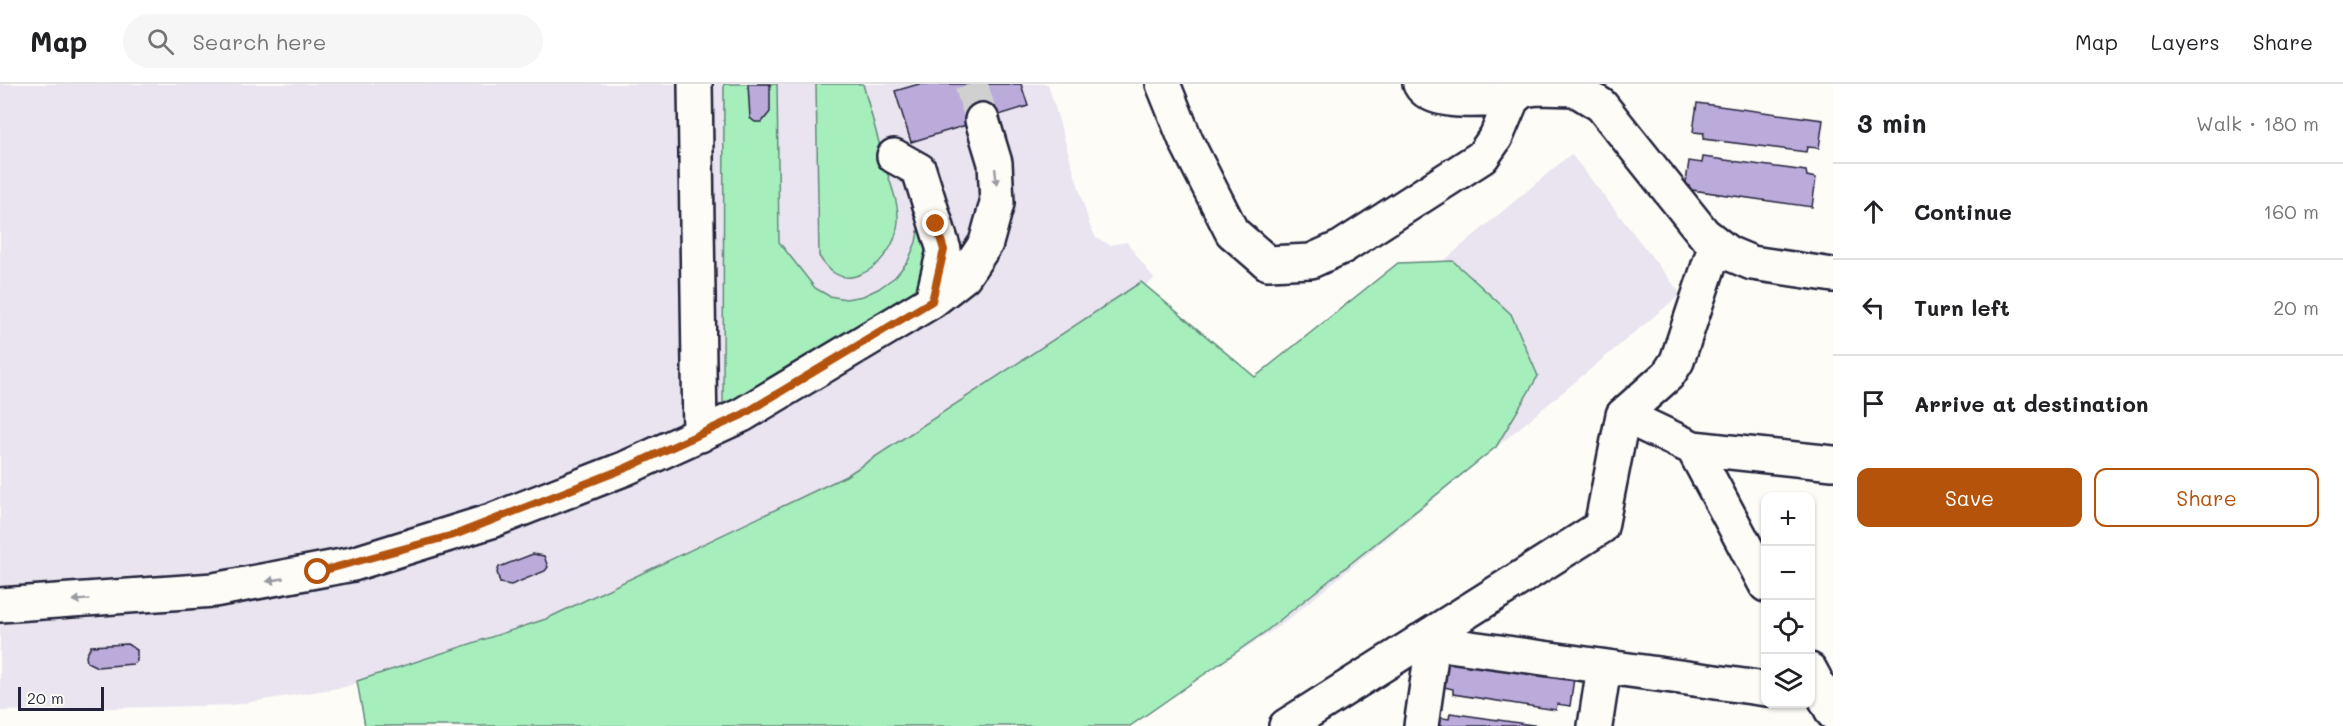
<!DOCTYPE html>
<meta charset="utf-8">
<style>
:root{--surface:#fff;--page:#f6f6f6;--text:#202124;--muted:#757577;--line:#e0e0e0;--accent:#b45309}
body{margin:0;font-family:Mali,sans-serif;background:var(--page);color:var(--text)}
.controls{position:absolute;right:18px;bottom:18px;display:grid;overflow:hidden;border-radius:12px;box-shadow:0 2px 4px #0004}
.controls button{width:54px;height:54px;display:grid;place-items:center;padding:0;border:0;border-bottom:2px solid var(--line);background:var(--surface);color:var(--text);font:30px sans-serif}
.scale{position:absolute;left:18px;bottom:15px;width:86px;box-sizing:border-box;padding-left:6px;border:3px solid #22223b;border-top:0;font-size:16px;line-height:21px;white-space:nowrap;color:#22223b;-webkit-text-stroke:4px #fdfcf7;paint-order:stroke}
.stop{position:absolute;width:18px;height:18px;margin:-14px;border:4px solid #b45309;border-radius:50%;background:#fff}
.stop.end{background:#b45309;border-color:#fff;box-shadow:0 2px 6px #0008}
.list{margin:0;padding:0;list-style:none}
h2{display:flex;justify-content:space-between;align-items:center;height:78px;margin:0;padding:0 24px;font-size:26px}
h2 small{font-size:20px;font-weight:400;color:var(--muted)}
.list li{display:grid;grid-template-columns:39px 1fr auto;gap:18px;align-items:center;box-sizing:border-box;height:96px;padding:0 24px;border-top:2px solid var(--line)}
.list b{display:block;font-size:22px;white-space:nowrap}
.list em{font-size:20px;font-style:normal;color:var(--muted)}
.actions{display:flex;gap:12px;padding:18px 24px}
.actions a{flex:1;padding:14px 0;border:2px solid var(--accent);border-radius:12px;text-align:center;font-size:21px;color:var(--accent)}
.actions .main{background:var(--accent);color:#fff}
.icon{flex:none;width:33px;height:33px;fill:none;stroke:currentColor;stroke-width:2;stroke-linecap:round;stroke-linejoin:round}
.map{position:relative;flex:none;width:1833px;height:642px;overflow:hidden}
header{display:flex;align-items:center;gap:36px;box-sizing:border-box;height:84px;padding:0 30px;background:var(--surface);border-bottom:2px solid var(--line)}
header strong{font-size:28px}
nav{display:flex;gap:33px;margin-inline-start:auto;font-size:21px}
.search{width:420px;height:54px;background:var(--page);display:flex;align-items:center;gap:15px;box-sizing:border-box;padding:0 21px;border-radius:33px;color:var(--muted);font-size:22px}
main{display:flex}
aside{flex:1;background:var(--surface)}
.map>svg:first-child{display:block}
.built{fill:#e9e4ef}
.green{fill:#a6efbd;stroke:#64887c;stroke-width:1.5}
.building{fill:#bbabdb;stroke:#22223b;stroke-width:1.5}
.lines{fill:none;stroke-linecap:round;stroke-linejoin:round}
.minor-tunnel{stroke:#d1d0d1;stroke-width:33;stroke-dasharray:33 16;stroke-linecap:butt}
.minor-casing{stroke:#22223b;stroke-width:38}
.minor{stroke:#fdfcf7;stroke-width:33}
.oneway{fill:#9a9aa2}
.route{stroke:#b45309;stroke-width:8}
</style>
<header>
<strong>Map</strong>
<div class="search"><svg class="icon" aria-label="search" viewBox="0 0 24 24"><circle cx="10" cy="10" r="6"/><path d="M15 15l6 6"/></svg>Search here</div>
<nav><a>Map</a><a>Layers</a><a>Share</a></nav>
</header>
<main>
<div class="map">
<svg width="1833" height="642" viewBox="0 0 1833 642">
<rect width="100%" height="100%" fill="#fdfcf7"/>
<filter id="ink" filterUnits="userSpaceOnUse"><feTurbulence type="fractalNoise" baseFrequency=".0167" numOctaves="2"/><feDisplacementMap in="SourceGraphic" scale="12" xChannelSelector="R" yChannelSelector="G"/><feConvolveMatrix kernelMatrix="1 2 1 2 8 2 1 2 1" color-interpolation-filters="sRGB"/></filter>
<g filter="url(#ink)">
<path class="built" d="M0 0H1048L1090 142 1096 154 1110 161 1127 158 1154 195 946 350 716 477 345 603 232 621 0 627Z
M1571 70 1681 210 1284 539 1125 642H749L1367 241Z"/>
<path class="green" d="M724 0H777L779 158 815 204 829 212 846 215 863 212 878 205 895 193 908 177 916 158 920 137 933 167 924 201 723 322Z
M816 0H863C871 29 879 59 887 88 892 104 899 121 898 137 897 161 879 185 856 192 838 197 827 185 819 172Z
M1453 177 1511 230 1538 292 1496 363 1265 548 1130 642H365L357 597 546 535 846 392 1141 198 1255 293 1398 179Z"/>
<path class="building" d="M748 0H770V28L762 38H755L750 34Z
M919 0H1021L1028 22 911 58 895 7Z
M1697 19 1823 36 1819 64 1807 63 1806 68 1703 55 1704 49 1693 48Z
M1703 73 1806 87 1807 92 1816 94 1812 123 1685 105 1689 77 1702 79Z
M533 470 544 472 548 483 545 487 511 501 500 499 497 488 499 483Z
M127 560 137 566V577L133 580 97 583 87 578 86 572 91 562Z
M1448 575 1574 594 1570 622 1557 620 1556 626 1453 610V605L1444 603Z
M1450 629 1540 642H1435L1437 633 1449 635Z"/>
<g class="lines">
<path class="minor-tunnel" d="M971 0 982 36"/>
<defs>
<path id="minor" d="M695 0 700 351
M1163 0 1186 57 1232 148 1268 179 1311 177 1342 163 1482 73 1496 53 1512 15 1523 6 1539 4 1575 5 1601 21 1704 150 1728 169 1752 179 1833 191
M1420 0C1432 23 1488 15 1512 15
M894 72 919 86 944 166 932 217
M1623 331 1693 364 1766 501
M1693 364 1833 379
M0 521 214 506 353 480 491 437 626 384 742 331 932 217 964 192 986 159 997 119 995 79 982 36
M1420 557 1766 605
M1810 586 1833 629
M1286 642 1601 443 1623 331 1668 291 1677 277 1716 160
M1421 642 1433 559
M1595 642 1604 583"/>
</defs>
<use href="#minor" class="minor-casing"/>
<use href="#minor" class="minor"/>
</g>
<defs><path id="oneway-solid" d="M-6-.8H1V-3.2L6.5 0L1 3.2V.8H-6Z" transform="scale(1.5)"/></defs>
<g class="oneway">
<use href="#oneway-solid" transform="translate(996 93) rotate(84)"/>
<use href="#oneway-solid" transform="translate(275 496) rotate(169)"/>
<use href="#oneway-solid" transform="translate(81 516) rotate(176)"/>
</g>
</g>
<g class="lines" filter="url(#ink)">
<path class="route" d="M318 488 457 450 626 384 742 331 932 217 944 166 936 140"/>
</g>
</svg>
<div class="controls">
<button>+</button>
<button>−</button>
<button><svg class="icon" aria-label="locate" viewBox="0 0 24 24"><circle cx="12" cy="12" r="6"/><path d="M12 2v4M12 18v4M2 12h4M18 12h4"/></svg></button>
<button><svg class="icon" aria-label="layers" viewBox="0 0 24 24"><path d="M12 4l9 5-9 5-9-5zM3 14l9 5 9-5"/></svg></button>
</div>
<div class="scale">20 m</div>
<div class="stop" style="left:318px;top:488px"></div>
<div class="stop end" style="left:936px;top:140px"></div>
</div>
<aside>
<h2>3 min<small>Walk · 180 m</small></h2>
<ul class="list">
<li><svg class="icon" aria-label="ahead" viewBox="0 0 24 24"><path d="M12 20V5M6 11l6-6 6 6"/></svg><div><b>Continue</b></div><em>160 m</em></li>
<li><svg class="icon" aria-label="left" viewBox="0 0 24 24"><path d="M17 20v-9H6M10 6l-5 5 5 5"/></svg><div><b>Turn left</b></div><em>20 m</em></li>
<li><svg class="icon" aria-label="arrive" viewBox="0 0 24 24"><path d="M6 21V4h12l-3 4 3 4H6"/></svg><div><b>Arrive at destination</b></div></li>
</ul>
<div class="actions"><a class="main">Save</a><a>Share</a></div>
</aside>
</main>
